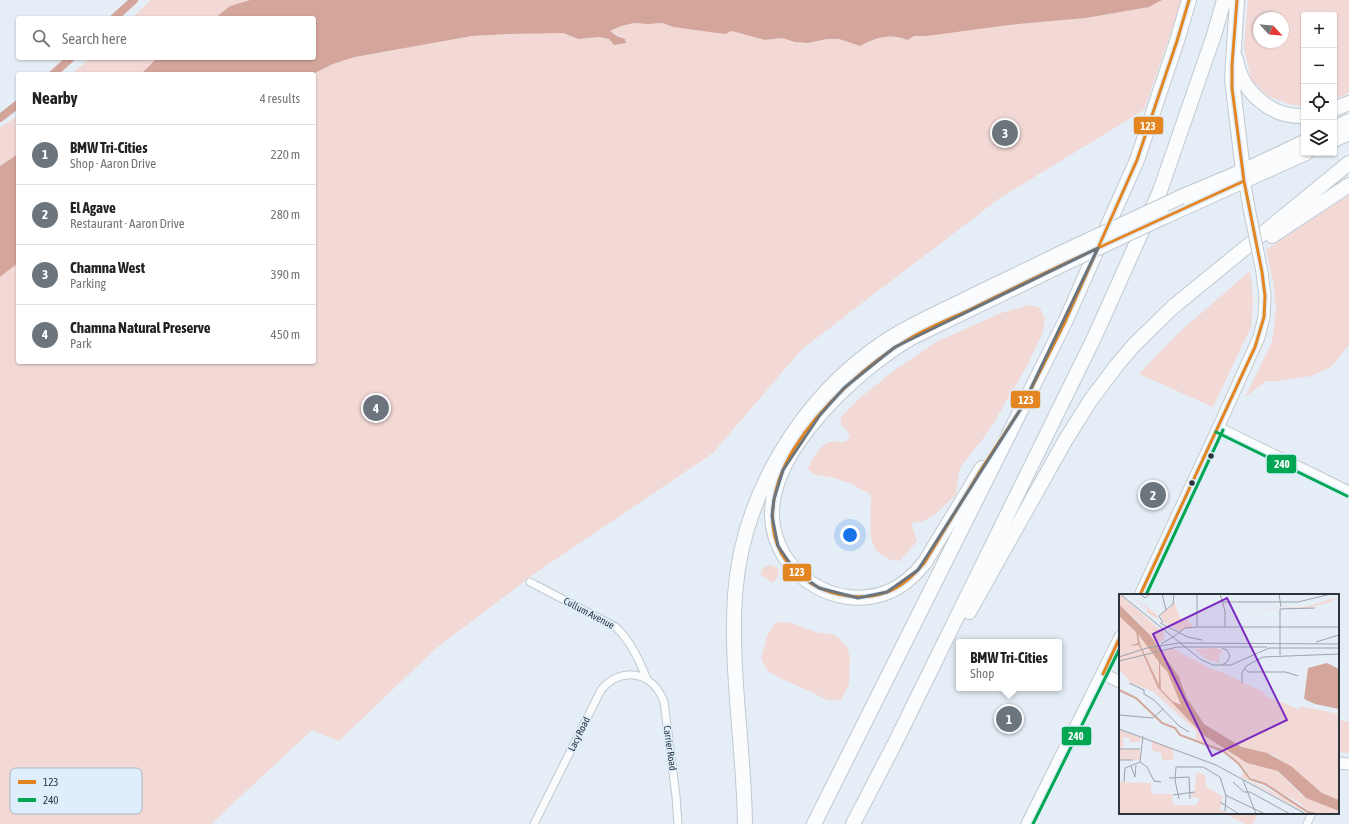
<!DOCTYPE html>
<meta charset="utf-8">
<style>
:root{--surface:#fff;--page:#f2f2f2;--text:#222;--muted:#767676;--line:#e0e0e0;--accent:#6d757c}
body{margin:0;font-family:"Asap Condensed",sans-serif;background:var(--page);color:var(--text)}
.controls{position:absolute;right:12px;top:12px;display:grid;overflow:hidden;border-radius:4px;box-shadow:0 1px 3px #0004}
.controls button{width:36px;height:36px;display:grid;place-items:center;padding:0;border:0;border-bottom:1px solid var(--line);background:var(--surface);color:var(--text);font:20px sans-serif}
.compass{position:absolute;left:1253px;top:12px;width:36px;height:36px;border-radius:50%;background:var(--surface);box-shadow:0 1px 3px #0004;rotate:116deg}
.you{position:absolute;left:850px;top:535px;width:14px;height:14px;margin:-10px;border:3px solid #fff;border-radius:50%;background:#1a73e8;box-shadow:0 0 0 6px #1a73e833}
.badge{display:grid;place-items:center;width:26px;height:26px;border-radius:50%;background:var(--accent);color:#fff;font-size:13px;font-weight:700}
.pin{position:absolute;translate:-50% -50%;border:2px solid #fff;box-shadow:0 1px 4px #0006}
.popup{position:absolute;left:956px;top:639px;width:106px;height:52px;box-sizing:border-box;display:grid;place-content:center;border-radius:4px;background:var(--surface);filter:drop-shadow(0 1px 3px #0005);font-size:13px;white-space:nowrap;color:var(--muted)}
.popup b{font-size:15px;color:var(--text)}
.popup::after{content:'';position:absolute;left:50%;top:100%;margin-left:-8px;border:8px solid transparent;border-top-color:var(--surface)}
.list{margin:0;padding:0;list-style:none}
h2{display:flex;justify-content:space-between;align-items:center;height:52px;margin:0;padding:0 16px;font-size:17px}
h2 small{font-size:13px;font-weight:400;color:var(--muted)}
.list li{display:grid;grid-template-columns:26px 1fr auto;gap:12px;align-items:center;box-sizing:border-box;height:60px;padding:0 16px;border-top:1px solid var(--line)}
.list b{display:block;font-size:15px;white-space:nowrap}
.list p{margin:0;font-size:13px;white-space:nowrap;color:var(--muted)}
.list em{font-size:13px;font-style:normal;color:var(--muted)}
.icon{flex:none;width:22px;height:22px;fill:none;stroke:currentColor;stroke-width:2;stroke-linecap:round;stroke-linejoin:round}
.map{position:relative;flex:none;width:1349px;height:824px;overflow:hidden}
.search{position:absolute;background:var(--surface);box-shadow:0 1px 3px #0004;left:16px;top:16px;width:300px;height:44px;display:flex;align-items:center;gap:10px;box-sizing:border-box;padding:0 14px;border-radius:4px;color:var(--muted);font-size:15px}
.panel{position:absolute;background:var(--surface);box-shadow:0 1px 3px #0004;left:16px;top:72px;width:300px;height:292px;border-radius:4px}
.map>svg:first-child{display:block}
.green{fill:#f3d9d5;fill-rule:evenodd}
.water{fill:#d4a69b}
.lines{fill:none;stroke-linecap:round;stroke-linejoin:round}
.canal{stroke:#d4a69b;stroke-width:8}
.street-casing{stroke:#c1c9d0;stroke-width:9}
.secondary-casing{stroke:#c1c9d0;stroke-width:13}
.highway-casing{stroke:#c1c9d0;stroke-width:16}
.street{stroke:#fbfcfe;stroke-width:7}
.secondary{stroke:#fbfcfe;stroke-width:11}
.highway{stroke:#fbfcfe;stroke-width:14}
.secondary-bridge-casing{stroke:#c1c9d0;stroke-width:13;stroke-linecap:butt}
.highway-bridge-casing{stroke:#c1c9d0;stroke-width:16;stroke-linecap:butt}
.secondary-bridge{stroke:#fbfcfe;stroke-width:11}
.highway-bridge{stroke:#fbfcfe;stroke-width:14}
.bus-1-casing{stroke:#deeefd;stroke-width:6}
.bus-2-casing{stroke:#deeefd;stroke-width:6}
.bus-1{stroke:#e38621;stroke-width:3}
.bus-2{stroke:#00a651;stroke-width:3}
.marked{fill:none;stroke:#6d757c;stroke-width:3;stroke-linejoin:round}
.bus-dot{fill:#2c343b;stroke:#deeefd;stroke-width:1.5}
.labels{text-anchor:middle;dominant-baseline:central;stroke-width:3.5;stroke-linejoin:round;paint-order:stroke}
.street-label{font-size:10px;fill:#2c343b;stroke:#deeefd}
.inset-river{fill:none;stroke:#d4a69b;stroke-width:2}
.inset-road{fill:none;stroke:#9ba4ab;stroke-width:1}
.view{fill:#7b2cbf;fill-opacity:0.15;stroke:#7b2cbf;stroke-width:2}
.inset-edge{fill:none;stroke:#2c343b;stroke-width:2}
.key{fill:#deeefd;stroke:#a9b6c3;stroke-width:1}
.key-label{font-size:11px;fill:#2c343b}
.line-badge{stroke:#deeefd;stroke-width:1.5}
.badge-label{font-size:11px;text-anchor:middle;font-weight:bold;fill:#fff}
</style>
<div class="map">
<svg width="1349" height="824" viewBox="0 0 1349 824">
<rect width="100%" height="100%" fill="#e5eef6"/>
<path class="green" d="M151 0H250L230 6 215 18H132Z
M1162 0H1182L1144 110 1000 198 802 349 713 453 534 574 434 650 339 741 312 730 211 824H0V277L18 263V362H314L313 74 333 64 355 57 472 36 549 32 563 33 578 39 599 37 626 42 625 39 610 31 621 26 634 23 648 24 663 23 673 27 732 31 765 40 782 38 795 42 808 43 827 39H839L860 46C877 37 889 33 908 40L914 36 1009 25 1086 18 1149 7Z
M1248 0H1349V93L1334 99V15H1304V106L1292 105 1267 96 1251 79 1244 48ZM1259 18H1283V42H1259Z
M90 58H157L141 74H72Z
M18 116V154L0 166V127Z
M1349 195V345L1331 367 1311 376 1279 381H1266L1245 397 1272 342 1276 310 1273 281 1266 250Z
M1250 271C1253 290 1254 307 1251 327L1213 407 1139 374 1178 333Z
M1030 305 1040 308 1045 320 1043 332 1027 366 993 424 982 440 961 466 958 476 956 495 933 516 923 521 911 523 917 541 900 561C861 558 872 522 871 495 859 487 845 481 830 477 820 475 816 477 808 469 811 460 820 445 830 442 834 441 840 442 844 442L850 438 847 430 841 425V417L862 396 895 370 936 342 1001 313Z
M771 565 777 568 779 572 777 578 772 583 760 574 763 568Z
M776 622 792 623 816 632 835 635 847 646 850 658 849 684 841 700H828L780 678 768 671 761 659 767 636Z
M1338 720 1349 722V753L1338 752Z
M1230 813H1258L1253 824H1246L1229 816Z"/>
<path class="water" d="M250 0H1162L1149 7 1086 18 1009 25 927 36H914L908 40C889 33 877 37 860 46L839 39H827L808 43 795 42 782 38 765 40 732 31 725 34 673 27 663 23 648 24 634 23 621 26 610 31 617 36 625 39 626 43 614 45 609 39 599 37 578 39 563 33 510 34 472 36 355 57 333 64 313 74H141L157 58H314V18H215L230 6Z
M18 154V263L0 277V166Z"/>
<g class="lines">
<path class="canal" d="M114 18 134 0
M53 74 71 58
M0 118 18 104"/>
<defs>
<path id="street" d="M530 582 616 627C631 642 639 660 647 679
M534 824 601 690C622 665 653 672 664 702L676 796 678 824
M1307 824 1312 813"/>
<path id="secondary" d="M1243 173 1249 208
M1218 428 1349 492
M1140 595 1218 428 1259 337 1264 317 1265 296 1262 272
M1103 674 1120 682
M1338 763 1349 764
M1027 824 1120 637"/>
<path id="highway" d="M1237 0 1232 79 1243 171
M1236 59C1241 91 1271 118 1304 116
M1334 109 1349 103
M1334 128 1349 121
M1334 140 1349 133
M1181 197 1243 171 1304 142
M1164 217 1306 153
M1272 236 1349 185
M982 468 925 562C915 575 903 586 888 592 835 613 775 573 772 517 769 450 858 369 911 338L1066 263
M969 612 1065 441 1090 401 1117 365 1134 345 1173 307 1349 163
M745 824C744 748 730 671 735 595 742 495 801 398 884 342 908 326 935 314 962 301 996 284 1031 268 1065 251
M814 824 1065 322 1137 160 1177 41 1189 0
M853 824 895 743 1095 336 1160 191 1214 35 1224 0"/>
</defs>
<use href="#street" class="street-casing"/>
<use href="#secondary" class="secondary-casing"/>
<use href="#highway" class="highway-casing"/>
<use href="#street" class="street"/>
<use href="#secondary" class="secondary"/>
<use href="#highway" class="highway"/>
<defs>
<path id="secondary-bridge" d="M1249 208 1262 272"/>
<path id="highway-bridge" d="M1065 251 1181 197
M1066 263 1164 217"/>
</defs>
<use href="#secondary-bridge" class="secondary-bridge-casing"/>
<use href="#highway-bridge" class="highway-bridge-casing"/>
<use href="#secondary-bridge" class="secondary-bridge"/>
<use href="#highway-bridge" class="highway-bridge"/>
<defs>
<path id="bus-1" d="M1098 248 1065 322 1022 407 982 468 925 562C915 574 902 587 887 592 840 609 778 579 773 526 768 472 809 421 847 386 866 368 886 352 909 339 929 327 950 319 971 309 1013 288 1055 268 1098 248Z
M1098 248 1137 160 1177 41 1189 0
M1098 248 1244 181
M1140 595 1255 347 1264 317 1265 296 1262 272 1244 181 1232 88V65L1237 0
M1103 674 1120 637"/>
<path id="bus-2" d="M1216 432 1347 496
M1146 595 1223 430
M1033 824 1120 648"/>
</defs>
<use href="#bus-1" class="bus-1-casing"/>
<use href="#bus-2" class="bus-2-casing"/>
<use href="#bus-1" class="bus-1"/>
<use href="#bus-2" class="bus-2"/>
</g>
<path class="marked" d="M1098 248 1022 407 918 570 887 592 858 598 819 588 796 572 778 546 772 516 774 499 783 470 820 415 844 388 895 347Z"/>
<g class="bus-dot">
<circle cx="1211" cy="456" r="3.5"/>
<circle cx="1192" cy="483" r="3.5"/>
</g>
<g class="labels">
<g class="street-label">
<text transform="translate(589 613) rotate(28)">Cullum Avenue</text>
<text transform="translate(579 734) rotate(-64)">Lacy Road</text>
<text transform="translate(670 748) rotate(82)">Carrier Road</text>
</g>
</g>
<g transform="translate(1119 594)">
<rect width="220" height="220" fill="#e5eef6"/>
<path d="M0 0 45 39V46L37 50 20 28 0 10ZM9 0 39 21V25L27 18 28 15ZM220 3 211 8 189 14 116 15 185 13ZM55 7 61 24 68 26 74 32 60 37 43 27 42 19 51 14ZM0 19 22 38 47 74 84 141 128 169 159 177 182 201 220 217V220H199L187 215 181 209 132 183 120 168 107 158 77 145V137L35 98 12 89 0 75ZM53 54 90 74 103 78 146 99V102L180 115 181 112 220 120V206L203 199 173 173 154 161 124 153 85 130 68 104 62 87 43 58ZM96 54 104 56 100 62V69L87 65 75 55ZM0 135 22 144 21 148H11V144L4 143V154H0ZM33 146 54 155V166H43V160L33 156ZM0 155 21 156V166H0ZM125 177 130 186 179 211 184 217 122 183ZM77 178 86 181 88 193 104 203 101 208 103 211 100 215 111 220H0V188L32 189V200H53L54 211H76L79 209 80 204 72 203V198H76Z" fill="#f3d9d5"/>
<path d="M0 10 31 41 60 83 68 104 85 130 123 153 148 159 172 172 203 199 220 206V217L187 204 159 177 128 169 84 141 39 94 20 51 10 52 19 49 17 38 0 22ZM19 40 40 68V91L21 50ZM41 70 48 77 62 111 53 107 42 95ZM208 69 220 75V115L196 110 185 105 189 74Z" fill="#d4a69b" fill-rule="evenodd"/>
<path class="inset-river" d="M0 96 17 104 43 129 56 134 61 141 104 157 119 169 131 185 146 190 189 218 197 220"/>
<path class="inset-road" d="M1 0 81 65 94 71H112L150 54H220M21 0 26 4 31 0M43 0 47 16 54 10 55 0M101 0 106 17V33M160 0 162 13M103 8H179L212 0M41 29 69 43 83 46M44 29 40 22 47 16M78 33H220M54 43 66 34 78 33V0M197 48 220 41M42 50 54 43M103 54 108 56 111 62 108 68 103 71M161 61V15L196 14M0 63 28 54 60 49 220 50M0 67 58 53H148M126 75 129 78H167L179 82M10 89 25 96V100L35 106 60 132 70 138M123 89V79L127 72 144 63 220 60M0 121 34 124 44 115M0 135 97 171 187 220M0 155H21M0 166H14M21 168 28 173 35 187 42 188M12 172 16 183 17 171M50 184 70 183 71 205M124 186 137 220M5 188 6 174 21 168 24 142M114 188 125 198H131L171 220M54 201 76 198M106 201 146 220M60 205 56 186 57 173H84L101 183 107 202 106 217M101 208 120 220"/>
<path class="view" d="M108 4 168 126 93 162 34 40Z"/>
<rect width="220" height="220" class="inset-edge"/>
</g>
<rect x="10" y="768" width="132" height="46" rx="6" class="key"/>
<rect x="18" y="780" width="18" height="4" fill="#e38621"/>
<rect x="18" y="798" width="18" height="4" fill="#00a651"/>
<g class="key-label">
<text x="43" y="786">123</text>
<text x="43" y="804">240</text>
</g>
<g class="line-badge">
<rect x="1133" y="116" width="31" height="19" rx="4" fill="#e38621"/>
<rect x="1010" y="390" width="31" height="19" rx="4" fill="#e38621"/>
<rect x="1266" y="454" width="31" height="20" rx="4" fill="#00a651"/>
<rect x="782" y="563" width="30" height="19" rx="4" fill="#e38621"/>
<rect x="1061" y="726" width="31" height="20" rx="4" fill="#00a651"/>
</g>
<g class="badge-label">
<text x="1148" y="130">123</text>
<text x="1026" y="404">123</text>
<text x="1282" y="468">240</text>
<text x="797" y="576">123</text>
<text x="1076" y="740">240</text>
</g>
</svg>
<div class="controls">
<button>+</button>
<button>−</button>
<button><svg class="icon" aria-label="locate" viewBox="0 0 24 24"><circle cx="12" cy="12" r="6"/><path d="M12 2v4M12 18v4M2 12h4M18 12h4"/></svg></button>
<button><svg class="icon" aria-label="layers" viewBox="0 0 24 24"><path d="M12 4l9 5-9 5-9-5zM3 14l9 5 9-5"/></svg></button>
</div>
<svg class="compass" viewBox="-18 -18 36 36"><path d="M0-13l5 13h-10z" fill="#e53935"/><path d="M0 13l5-13h-10z" fill="#767676"/></svg>
<div class="you"></div>
<div class="pin badge" style="left:1009px;top:719px">1</div>
<div class="popup"><b>BMW Tri-Cities</b>Shop</div>
<div class="pin badge" style="left:1153px;top:495px">2</div>
<div class="pin badge" style="left:1005px;top:133px">3</div>
<div class="pin badge" style="left:376px;top:408px">4</div>
<div class="search"><svg class="icon" aria-label="search" viewBox="0 0 24 24"><circle cx="10" cy="10" r="6"/><path d="M15 15l6 6"/></svg>Search here</div>
<section class="panel">
<h2>Nearby<small>4 results</small></h2>
<ul class="list">
<li><span class="badge">1</span><div><b>BMW Tri-Cities</b><p>Shop · Aaron Drive</p></div><em>220 m</em></li>
<li><span class="badge">2</span><div><b>El Agave</b><p>Restaurant · Aaron Drive</p></div><em>280 m</em></li>
<li><span class="badge">3</span><div><b>Chamna West</b><p>Parking</p></div><em>390 m</em></li>
<li><span class="badge">4</span><div><b>Chamna Natural Preserve</b><p>Park</p></div><em>450 m</em></li>
</ul>
</section>
</div>
